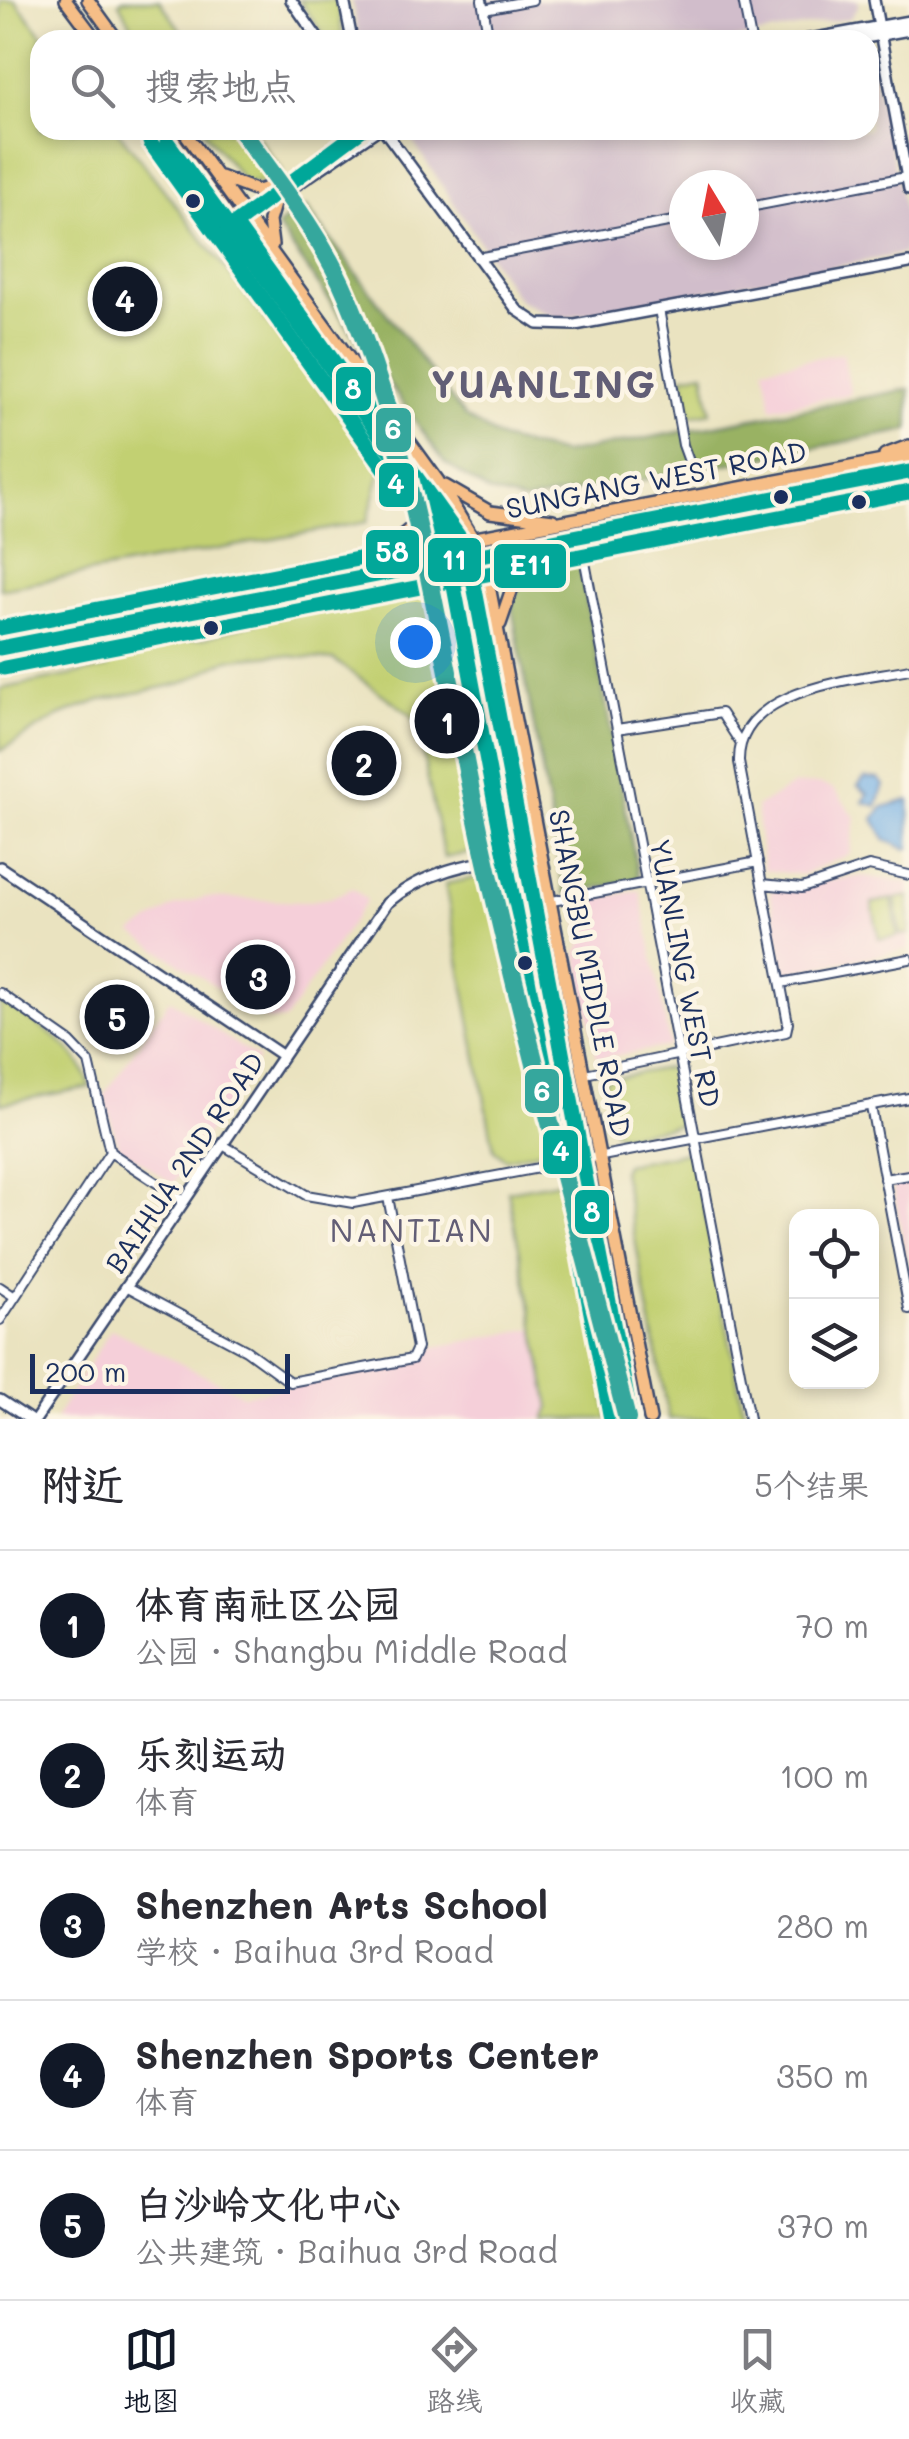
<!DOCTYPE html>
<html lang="zh">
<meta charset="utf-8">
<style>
:root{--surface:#fff;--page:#f2f2f3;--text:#2b2b33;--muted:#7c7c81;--line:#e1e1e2;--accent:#111827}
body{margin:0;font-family:Mali,"LXGW WenKai TC",sans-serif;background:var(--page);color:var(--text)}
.controls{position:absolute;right:30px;bottom:30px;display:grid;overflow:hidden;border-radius:20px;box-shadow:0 5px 15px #0003}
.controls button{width:90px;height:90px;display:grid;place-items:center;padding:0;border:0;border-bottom:2px solid var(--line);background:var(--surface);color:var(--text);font:50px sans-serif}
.compass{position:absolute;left:669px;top:170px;width:90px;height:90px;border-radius:50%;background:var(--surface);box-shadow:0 5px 15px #0003;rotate:350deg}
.scale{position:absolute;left:30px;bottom:25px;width:260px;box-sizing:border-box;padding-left:10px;border:5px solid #1b2f5e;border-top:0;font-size:28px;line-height:35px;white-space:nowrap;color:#1b2f5e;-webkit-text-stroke:8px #fcf5e5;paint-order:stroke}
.you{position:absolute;left:415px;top:642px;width:35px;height:35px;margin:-25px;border:8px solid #fff;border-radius:50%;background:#1a73e8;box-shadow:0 0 0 15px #1a73e833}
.badge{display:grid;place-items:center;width:65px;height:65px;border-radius:50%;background:var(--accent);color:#fff;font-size:32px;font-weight:700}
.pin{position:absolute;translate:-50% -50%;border:5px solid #fff;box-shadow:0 2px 10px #0006}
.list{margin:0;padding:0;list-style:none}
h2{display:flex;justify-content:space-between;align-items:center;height:130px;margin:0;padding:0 40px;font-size:42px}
h2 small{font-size:32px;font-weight:400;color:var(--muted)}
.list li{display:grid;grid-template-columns:65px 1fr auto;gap:30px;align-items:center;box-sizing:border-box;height:150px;padding:0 40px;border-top:2px solid var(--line)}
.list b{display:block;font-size:38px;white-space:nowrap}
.list p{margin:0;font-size:32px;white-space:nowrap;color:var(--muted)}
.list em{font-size:32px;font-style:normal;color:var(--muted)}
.icon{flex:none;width:55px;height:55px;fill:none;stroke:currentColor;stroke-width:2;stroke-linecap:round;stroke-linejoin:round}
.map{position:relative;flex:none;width:909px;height:1419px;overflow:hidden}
.search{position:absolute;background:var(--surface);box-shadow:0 5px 15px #0003;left:30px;right:30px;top:30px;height:110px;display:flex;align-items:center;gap:25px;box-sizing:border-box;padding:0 35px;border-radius:30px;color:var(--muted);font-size:38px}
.sheet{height:880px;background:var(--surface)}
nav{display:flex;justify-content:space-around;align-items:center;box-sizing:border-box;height:140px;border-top:2px solid var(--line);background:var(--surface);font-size:28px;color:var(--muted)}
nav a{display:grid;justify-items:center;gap:5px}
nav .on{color:var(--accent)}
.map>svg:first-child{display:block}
.built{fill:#f5cfd9}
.industrial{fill:#d1bdcb;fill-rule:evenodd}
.green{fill:#c2d072;stroke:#6e8068;stroke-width:2.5}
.forest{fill:#99b264;stroke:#5a7061;stroke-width:2.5}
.water{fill:#75b1e7;stroke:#4870a2;stroke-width:2.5}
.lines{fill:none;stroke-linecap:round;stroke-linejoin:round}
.minor-casing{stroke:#3a4a6d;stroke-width:12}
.tertiary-casing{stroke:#3a4a6d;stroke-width:14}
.primary-casing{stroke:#3a4a6d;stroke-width:16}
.minor{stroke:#fff;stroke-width:8}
.tertiary{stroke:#fff;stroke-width:9}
.primary{stroke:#f6be87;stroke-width:11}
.bus-1-casing{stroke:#fcf5e5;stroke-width:22}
.bus-2-casing{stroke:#fcf5e5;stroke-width:22}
.bus-3-casing{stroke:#fcf5e5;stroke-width:22}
.bus-4-casing{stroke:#fcf5e5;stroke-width:22}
.bus-5-casing{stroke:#fcf5e5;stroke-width:22}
.bus-1{stroke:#02a799;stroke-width:15}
.bus-2{stroke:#02a799;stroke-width:15}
.bus-3{stroke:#02a799;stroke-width:15}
.bus-4{stroke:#02a799;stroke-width:15}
.bus-5{stroke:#02a799;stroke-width:15}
.metro-1-casing{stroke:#fcf5e5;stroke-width:25}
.metro-1{stroke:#35a79d;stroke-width:18}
.bus-dot{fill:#1b2f5e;stroke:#fcf5e5;stroke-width:4}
.labels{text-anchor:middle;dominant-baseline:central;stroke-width:9;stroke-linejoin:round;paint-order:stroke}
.street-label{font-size:28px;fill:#1b2f5e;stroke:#fcf5e5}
.quarter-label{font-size:32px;letter-spacing:2.5px;fill:#625e76;stroke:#fcf5e5}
.district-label{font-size:38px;font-weight:bold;letter-spacing:2.5px;fill:#625e76;stroke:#fcf5e5}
.line-badge{stroke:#fcf5e5;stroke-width:4}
.badge-label{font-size:28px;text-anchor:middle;font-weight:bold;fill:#fff}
</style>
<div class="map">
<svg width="909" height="1419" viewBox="0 0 909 1419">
<rect width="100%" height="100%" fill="#fcf5e5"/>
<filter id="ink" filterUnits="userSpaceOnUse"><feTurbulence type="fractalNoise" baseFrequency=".01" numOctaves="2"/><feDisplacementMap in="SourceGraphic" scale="20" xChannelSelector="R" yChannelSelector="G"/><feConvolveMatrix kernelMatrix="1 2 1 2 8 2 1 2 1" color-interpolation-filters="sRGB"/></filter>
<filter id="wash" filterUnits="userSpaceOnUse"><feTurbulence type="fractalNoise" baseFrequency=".0048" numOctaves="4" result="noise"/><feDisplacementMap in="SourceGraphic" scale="40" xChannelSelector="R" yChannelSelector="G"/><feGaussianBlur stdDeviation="2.25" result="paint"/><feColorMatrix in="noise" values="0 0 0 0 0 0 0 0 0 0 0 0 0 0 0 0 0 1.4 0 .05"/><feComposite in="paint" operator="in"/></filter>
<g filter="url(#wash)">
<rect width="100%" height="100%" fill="#eae3c0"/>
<path class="built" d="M843 353 851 394 772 408 764 367Z
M819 784 834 789 856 818 850 854 802 875 764 870 756 807 794 785Z
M864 876 909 883V949L785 973 770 894 775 887Z
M353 888 367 900 285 1020H268L132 933 173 907 206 897 302 902 330 898Z
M640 890 670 1046 597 1059 577 953 583 943 575 903Z
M170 999 258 1059 173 1184 118 1146 104 1095Z
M909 1178V1262H907L892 1181Z
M535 1328 550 1407 545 1419H55L111 1329 244 1395 420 1362 424 1349Z"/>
<path class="industrial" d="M352 0H858L859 5 850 18 733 40H359Z
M869 50 909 232 903 254 557 319 518 299 409 136 441 130H869ZM684 185H744V245H684Z"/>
<path class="green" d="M0 0H15L46 40H40V130H117L382 468 367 522 0 589Z
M122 0H159L188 40H140L119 3Z
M299 0H338L343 40H327Z
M203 130H253L282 171 266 183 245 182Z
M704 372 711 412 691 416 683 376Z
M443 585 456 595 483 740 474 743 489 815H496L500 838 493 848 444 858 417 726 410 714 334 660 275 655 229 659 183 683 98 701 59 716 0 751V689L108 668 111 649 204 638 276 616Z
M499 873 509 878 559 1147 506 1159 494 1150 445 884Z
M909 896V934L901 935 895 899Z
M892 899 898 936 879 939 872 903Z
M0 1000C35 1024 78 1043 90 1087L0 1104Z
M672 1067 683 1124 621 1136 614 1132 605 1079Z
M693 1151 745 1419H669L622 1171 625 1164Z
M558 1182 570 1191 599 1336 608 1419H545L550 1407 508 1191Z"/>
<path class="forest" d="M306 207 465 417 501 439 562 454 909 389V430L524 502 489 492 445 463 277 226Z
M577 549 639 880 565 894 511 604C524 570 541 555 577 549Z"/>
<path class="water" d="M865 778 879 779 884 785 877 806 863 802 868 794 858 786Z
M909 800V848L906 849 886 840 874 819 883 807Z"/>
</g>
<g filter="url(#ink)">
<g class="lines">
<defs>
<path id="minor" d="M482 0 489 40
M743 0 751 40
M484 9 532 0
M744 208 906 177
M477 258 684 219
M659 309 683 445 695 478
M580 536 749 1419
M617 729 721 713 741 744
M762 884 802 888 869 866 909 875
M552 901 758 862
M781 983 909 959
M0 993 70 1042 89 1062 110 1152 0 1320
M585 1074 786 1032 788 1023 739 762C737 687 856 680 909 669
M871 1107 909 1309
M223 1145 306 1195 353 1203 909 1098
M110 1152 184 1201
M884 1179 909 1175
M126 1286 246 1350 290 1382 412 1359 417 1348 388 1197
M0 1287 15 1297"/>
<path id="tertiary" d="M291 0 319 40
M344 0 352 40
M874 0 909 189
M805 40 909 21
M854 40 909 30
M384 130 517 310 538 324 575 325 909 263
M242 216 361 130
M242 222 377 130
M0 867 283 1056
M0 1400 29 1419
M36 1419 387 903C427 869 474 863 523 855"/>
<path id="primary" d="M66 0 96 40
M88 0 117 40
M166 130 449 523 469 558 631 1419
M183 130 438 481 483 555 650 1419
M220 177 257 191 286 183
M272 245 269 221 275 201
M885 455 909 446
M873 484 909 483
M445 486 490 512 553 520
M384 551 416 524 419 502 414 481
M424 569 455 578 473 600
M500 624 517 574 549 545
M0 628 909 456
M0 648 909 472
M622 1419V1388"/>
</defs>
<use href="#minor" class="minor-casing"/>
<use href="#tertiary" class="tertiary-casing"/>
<use href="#primary" class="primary-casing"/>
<use href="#minor" class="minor"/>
<use href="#tertiary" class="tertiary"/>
<use href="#primary" class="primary"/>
<defs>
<path id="bus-1" d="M361 130 235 224 462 541 469 558 631 1419"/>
<path id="bus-2" d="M150 142 432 534 450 565 611 1419"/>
<path id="bus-3" d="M0 648 909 472"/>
<path id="bus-4" d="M4 668 909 492"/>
<path id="bus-5" d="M0 628 451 541 421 492 167 142"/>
</defs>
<use href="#bus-1" class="bus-1-casing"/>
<use href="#bus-2" class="bus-2-casing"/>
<use href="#bus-3" class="bus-3-casing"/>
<use href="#bus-4" class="bus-4-casing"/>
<use href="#bus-5" class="bus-5-casing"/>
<use href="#bus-1" class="bus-1"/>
<use href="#bus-2" class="bus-2"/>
<use href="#bus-3" class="bus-3"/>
<use href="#bus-4" class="bus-4"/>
<use href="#bus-5" class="bus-5"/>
<defs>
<path id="metro-1" d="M241 130C278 183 322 236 347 296 419 467 442 658 481 839 524 1033 578 1226 627 1419"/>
</defs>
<use href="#metro-1" class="metro-1-casing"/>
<use href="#metro-1" class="metro-1"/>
</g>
</g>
<g class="bus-dot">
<circle cx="193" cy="201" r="9"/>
<circle cx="781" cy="497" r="9"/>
<circle cx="859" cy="502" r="9"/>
<circle cx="211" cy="628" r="9"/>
<circle cx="525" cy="963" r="9"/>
</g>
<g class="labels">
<g class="street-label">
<text transform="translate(656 479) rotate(-11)">SUNGANG WEST ROAD</text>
<text transform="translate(591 973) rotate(79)">SHANGBU MIDDLE ROAD</text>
<text transform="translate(686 973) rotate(79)">YUANLING WEST RD</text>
<text transform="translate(184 1162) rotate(-56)">BAIHUA 2ND ROAD</text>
</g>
<g class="quarter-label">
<text x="412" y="1229">NANTIAN</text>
</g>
<g class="district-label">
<text x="544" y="383">YUANLING</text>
</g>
</g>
<g class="line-badge">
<rect x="334" y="365" width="39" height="48" rx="10" fill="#02a799"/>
<rect x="374" y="406" width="39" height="48" rx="10" fill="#35a79d"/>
<rect x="377" y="461" width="39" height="48" rx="10" fill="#02a799"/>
<rect x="364" y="528" width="57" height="48" rx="10" fill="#02a799"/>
<rect x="426" y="536" width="57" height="48" rx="10" fill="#02a799"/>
<rect x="492" y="542" width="76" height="48" rx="10" fill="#02a799"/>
<rect x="523" y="1067" width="38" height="48" rx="10" fill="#35a79d"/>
<rect x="541" y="1128" width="39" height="48" rx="10" fill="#02a799"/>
<rect x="573" y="1188" width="38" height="48" rx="10" fill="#02a799"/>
</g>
<g class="badge-label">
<text x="353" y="399">8</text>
<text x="393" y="439">6</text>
<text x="396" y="494">4</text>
<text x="392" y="562">58</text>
<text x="454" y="570">11</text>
<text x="530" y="575">E11</text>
<text x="542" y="1101">6</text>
<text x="561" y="1161">4</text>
<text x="592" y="1222">8</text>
</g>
</svg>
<div class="controls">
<button><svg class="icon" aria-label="locate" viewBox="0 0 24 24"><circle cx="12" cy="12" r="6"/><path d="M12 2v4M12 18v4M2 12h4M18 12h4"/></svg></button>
<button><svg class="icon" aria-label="layers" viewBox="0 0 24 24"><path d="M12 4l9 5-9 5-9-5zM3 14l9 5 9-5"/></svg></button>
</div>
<svg class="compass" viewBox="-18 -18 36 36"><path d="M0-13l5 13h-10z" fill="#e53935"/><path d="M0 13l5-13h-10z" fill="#7c7c81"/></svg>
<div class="scale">200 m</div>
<div class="you"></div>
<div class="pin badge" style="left:447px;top:721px">1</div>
<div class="pin badge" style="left:364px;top:763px">2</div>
<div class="pin badge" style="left:258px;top:977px">3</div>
<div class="pin badge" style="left:125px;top:299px">4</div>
<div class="pin badge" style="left:117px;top:1017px">5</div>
<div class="search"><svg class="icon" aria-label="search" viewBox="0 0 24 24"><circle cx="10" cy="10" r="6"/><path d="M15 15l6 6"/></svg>搜索地点</div>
</div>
<section class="sheet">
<h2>附近<small>5个结果</small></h2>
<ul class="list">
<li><span class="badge">1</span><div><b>体育南社区公园</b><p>公园 · Shangbu Middle Road</p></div><em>70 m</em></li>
<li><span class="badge">2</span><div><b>乐刻运动</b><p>体育</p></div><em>100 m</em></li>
<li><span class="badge">3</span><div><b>Shenzhen Arts School</b><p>学校 · Baihua 3rd Road</p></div><em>280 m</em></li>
<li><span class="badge">4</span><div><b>Shenzhen Sports Center</b><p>体育</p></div><em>350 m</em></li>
<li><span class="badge">5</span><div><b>白沙岭文化中心</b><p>公共建筑 · Baihua 3rd Road</p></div><em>370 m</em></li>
</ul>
</section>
<nav>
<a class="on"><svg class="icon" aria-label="map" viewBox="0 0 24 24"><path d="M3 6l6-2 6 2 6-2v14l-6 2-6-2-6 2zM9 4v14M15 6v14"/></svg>地图</a>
<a><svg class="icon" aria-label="directions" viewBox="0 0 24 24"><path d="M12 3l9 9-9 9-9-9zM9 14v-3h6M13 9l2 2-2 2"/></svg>路线</a>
<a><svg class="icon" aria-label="saved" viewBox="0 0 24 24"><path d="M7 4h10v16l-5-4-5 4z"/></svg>收藏</a>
</nav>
